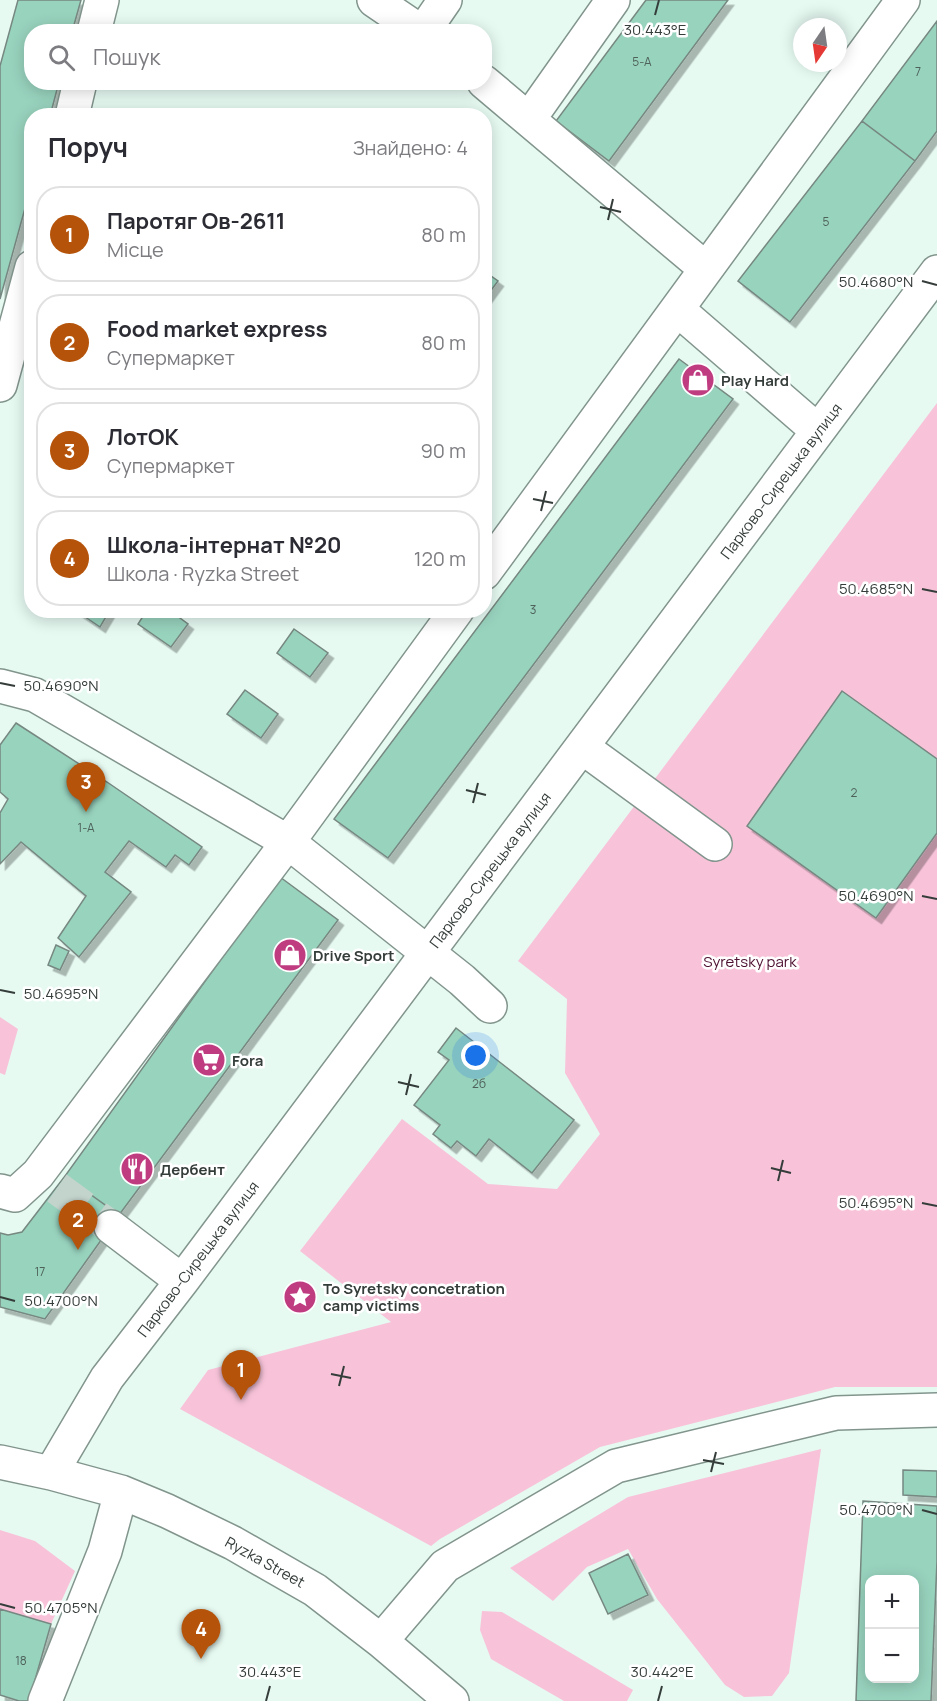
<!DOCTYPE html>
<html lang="uk">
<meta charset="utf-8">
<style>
:root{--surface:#fff;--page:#f2f2f3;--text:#2b2b33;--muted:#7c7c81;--line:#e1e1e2;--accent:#b45309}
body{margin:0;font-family:Manrope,sans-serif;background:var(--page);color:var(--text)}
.controls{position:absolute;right:18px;bottom:18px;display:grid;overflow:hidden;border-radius:12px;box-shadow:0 3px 15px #0003}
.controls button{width:54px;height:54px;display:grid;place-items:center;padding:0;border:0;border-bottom:2px solid var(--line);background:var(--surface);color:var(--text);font:30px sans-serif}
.compass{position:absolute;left:793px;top:18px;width:54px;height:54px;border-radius:50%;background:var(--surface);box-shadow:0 3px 15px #0003;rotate:193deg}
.you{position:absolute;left:476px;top:1056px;width:21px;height:21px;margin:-15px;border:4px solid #fff;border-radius:50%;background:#1a73e8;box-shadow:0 0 0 9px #1a73e833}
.badge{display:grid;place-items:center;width:39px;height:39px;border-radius:50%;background:var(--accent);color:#fff;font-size:20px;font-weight:700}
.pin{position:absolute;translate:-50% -50px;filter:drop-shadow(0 2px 3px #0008)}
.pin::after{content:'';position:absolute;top:32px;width:21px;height:18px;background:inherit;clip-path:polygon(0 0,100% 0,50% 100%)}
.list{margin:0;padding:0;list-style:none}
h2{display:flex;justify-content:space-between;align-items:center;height:78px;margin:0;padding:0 24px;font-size:26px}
h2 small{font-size:20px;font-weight:400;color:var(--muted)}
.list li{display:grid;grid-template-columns:39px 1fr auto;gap:18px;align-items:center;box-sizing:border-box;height:96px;margin:0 12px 12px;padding:0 12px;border:2px solid var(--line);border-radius:24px}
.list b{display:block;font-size:22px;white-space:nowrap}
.list p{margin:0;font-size:20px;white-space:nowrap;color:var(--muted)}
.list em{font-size:20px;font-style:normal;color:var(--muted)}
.icon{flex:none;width:33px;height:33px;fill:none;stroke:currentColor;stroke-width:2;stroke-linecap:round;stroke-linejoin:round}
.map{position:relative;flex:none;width:937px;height:1701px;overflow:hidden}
.search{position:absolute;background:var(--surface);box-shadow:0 3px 15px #0003;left:24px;top:24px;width:468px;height:66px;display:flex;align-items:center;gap:15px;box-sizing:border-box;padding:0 21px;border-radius:24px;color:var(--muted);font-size:22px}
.panel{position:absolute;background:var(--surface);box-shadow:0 3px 15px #0003;left:24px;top:108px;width:468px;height:510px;border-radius:24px}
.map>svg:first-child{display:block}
.green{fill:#f8c3d9}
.building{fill:#98d3be;stroke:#768881;stroke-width:1.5;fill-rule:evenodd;filter:url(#shadow)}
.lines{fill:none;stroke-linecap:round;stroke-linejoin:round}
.minor-tunnel{stroke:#c3d4cd;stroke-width:33;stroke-dasharray:33 16;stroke-linecap:butt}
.minor-casing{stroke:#82958d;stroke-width:36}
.minor{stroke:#fff;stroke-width:33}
.ticks{fill:none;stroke:#353d3a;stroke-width:2}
.labels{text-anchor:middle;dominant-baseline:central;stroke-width:5;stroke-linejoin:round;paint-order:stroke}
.number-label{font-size:12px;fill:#4e625b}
.poi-label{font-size:15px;font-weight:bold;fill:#353d3a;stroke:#fff;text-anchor:start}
.street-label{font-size:15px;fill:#353d3a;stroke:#fff}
.park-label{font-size:15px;fill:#4e1131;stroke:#fff}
.ticks-label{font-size:15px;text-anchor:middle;fill:#353d3a;stroke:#fff;stroke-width:5;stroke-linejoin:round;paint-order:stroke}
</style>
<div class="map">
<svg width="937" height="1701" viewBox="0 0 937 1701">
<defs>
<filter id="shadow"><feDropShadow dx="5.5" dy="5.5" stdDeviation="0" flood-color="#0004"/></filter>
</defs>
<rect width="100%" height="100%" fill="#e6faf2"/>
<path class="green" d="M937 403V1387H835L600 1447 440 1539 431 1546 180 1409 208 1370 391 1322 300 1251 402 1119 488 1184 557 1189 600 1134 565 1073 567 999 518 961Z
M0 1017 18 1029 5 1075 0 1073Z
M821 1449 789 1673 772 1696 744 1697 725 1685 657 1599 628 1549 587 1567 553 1601 510 1568 628 1497Z
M0 1530 35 1541 75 1571 51 1624 0 1609Z
M482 1611 502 1612 633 1690 627 1701H564L491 1659 480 1630Z"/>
<path class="building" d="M18 0H81L72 32H32V82H59L50 116H32V183L0 299V66Z
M646 0H728L609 161 556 121Z
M937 21V131L915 161 862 121Z
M862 121 915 161 790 322 738 281Z
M484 271 498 281 484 300Z
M679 359 733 399 388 858 334 819Z
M75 610H110L100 627Z
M147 610H169L188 624 171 647 138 624Z
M294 629 328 653 310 677 277 653Z
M245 690 278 714 261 738 227 714Z
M842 691 937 759V833L876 918 747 826Z
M16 723 107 782 202 847 189 865 175 855 166 867 129 841 105 872 131 892 79 957 58 938 86 896 21 842 0 864V813L8 799 0 792V745Z
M280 877 338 920 119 1215 65 1176Z
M56 945 69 951 60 970 48 965Z
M456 1028 574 1120 532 1173 489 1139 476 1156 457 1141 451 1148 433 1134 440 1125 414 1105 449 1060 438 1052Z
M65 1176 119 1215 45 1319 0 1307V1233L8 1235 22 1232Z
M903 1470 937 1471V1497L903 1495Z
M863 1501 937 1506V1561L931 1701H856ZM870 1580H914V1678H870Z
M628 1554 648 1595 608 1614 589 1573Z
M0 1609 51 1624 29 1701H19L0 1695Z"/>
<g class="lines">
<path class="minor-tunnel" d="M57 1188 111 1227"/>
<defs>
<path id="minor" d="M374 0 421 32
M94 32 102 0
M423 32 445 0
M484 82 706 269
M72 116 80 82
M529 119 613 0
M677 309 818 431
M0 385 32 267
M484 573 903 0
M0 686 35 695 288 842 462 980 490 1006
M582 747 715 844
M0 1191 15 1195 38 1174 288 842 457 610
M111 1227 182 1281
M0 1462 51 1473 121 1492 167 1511 233 1543 315 1590 381 1641 452 1701
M51 1473 107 1378 182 1281 937 272
M381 1641 445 1566 616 1466 836 1413 937 1410
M45 1701 105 1551 121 1492"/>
</defs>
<use href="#minor" class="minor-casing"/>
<use href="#minor" class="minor"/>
</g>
<path class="ticks" d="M655 15 659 0M600 207 621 212M608 220 613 199M922 281 937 285M533 499 553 503M541 511 546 491M922 589 937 592M0 683 15 686M466 790 486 795M473 803 478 783M922 896 937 899M0 990 15 993M398 1082 419 1087M406 1095 411 1074M771 1168 791 1173M778 1181 783 1160M922 1203 937 1206M0 1297 15 1301M331 1374 351 1378M339 1386 344 1366M703 1460 724 1464M711 1472 716 1452M922 1510 937 1514M0 1604 15 1608M266 1701 270 1686M658 1701 662 1686"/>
<defs>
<symbol id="shop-disc" viewBox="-11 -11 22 22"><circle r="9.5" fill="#c03c81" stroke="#fff"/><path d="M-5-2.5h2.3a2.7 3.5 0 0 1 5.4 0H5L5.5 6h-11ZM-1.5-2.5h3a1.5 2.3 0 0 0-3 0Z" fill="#fff"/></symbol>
<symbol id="supermarket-disc" viewBox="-11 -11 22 22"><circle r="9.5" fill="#c03c81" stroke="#fff"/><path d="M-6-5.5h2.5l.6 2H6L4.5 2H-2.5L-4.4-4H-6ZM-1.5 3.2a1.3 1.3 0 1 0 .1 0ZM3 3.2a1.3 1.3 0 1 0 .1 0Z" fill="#fff"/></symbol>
<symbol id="restaurant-disc" viewBox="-11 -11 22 22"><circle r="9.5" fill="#c03c81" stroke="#fff"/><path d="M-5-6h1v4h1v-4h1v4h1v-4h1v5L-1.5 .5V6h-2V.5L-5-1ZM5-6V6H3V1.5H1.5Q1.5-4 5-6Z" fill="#fff"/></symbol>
<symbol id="sight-disc" viewBox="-11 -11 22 22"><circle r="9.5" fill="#c03c81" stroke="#fff"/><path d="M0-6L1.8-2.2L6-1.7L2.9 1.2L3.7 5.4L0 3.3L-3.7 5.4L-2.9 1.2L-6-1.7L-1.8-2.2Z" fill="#fff"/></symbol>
</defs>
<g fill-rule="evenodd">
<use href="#shop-disc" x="679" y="361" width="38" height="38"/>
<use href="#shop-disc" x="271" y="936" width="38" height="38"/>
<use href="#supermarket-disc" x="190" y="1041" width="38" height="38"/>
<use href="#restaurant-disc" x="118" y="1150" width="38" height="38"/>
<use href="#sight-disc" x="281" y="1278" width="38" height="38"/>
</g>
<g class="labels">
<g class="number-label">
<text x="642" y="61">5-А</text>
<text x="918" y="71">7</text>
<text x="826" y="221">5</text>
<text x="533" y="609">3</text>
<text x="854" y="792">2</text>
<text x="86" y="827">1-А</text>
<text x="479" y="1083">2б</text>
<text x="40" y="1271">17</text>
<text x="21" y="1660">18</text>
</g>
<g class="poi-label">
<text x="721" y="380">Play Hard</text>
<text x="313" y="955">Drive Sport</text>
<text x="232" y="1060">Fora</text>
<text x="160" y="1169">Дербент</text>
<text x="323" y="1288">To Syretsky concetration<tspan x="323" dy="17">camp victims</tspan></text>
</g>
<g class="street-label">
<text transform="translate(781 481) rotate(-53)">Парково-Сирецька вулиця</text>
<text transform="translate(490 870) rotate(-53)">Парково-Сирецька вулиця</text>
<text transform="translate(198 1259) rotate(-53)">Парково-Сирецька вулиця</text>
<text transform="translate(265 1562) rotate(29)">Ryzka Street</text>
</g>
<g class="park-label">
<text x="750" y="961">Syretsky park</text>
</g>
</g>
<g class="ticks-label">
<text x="655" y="35">30.443°E</text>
<text x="876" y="287">50.4680°N</text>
<text x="876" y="594">50.4685°N</text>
<text x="61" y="691">50.4690°N</text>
<text x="876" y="901">50.4690°N</text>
<text x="61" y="999">50.4695°N</text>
<text x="876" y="1208">50.4695°N</text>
<text x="61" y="1306">50.4700°N</text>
<text x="876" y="1515">50.4700°N</text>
<text x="61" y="1613">50.4705°N</text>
<text x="270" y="1677">30.443°E</text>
<text x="662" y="1677">30.442°E</text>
</g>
</svg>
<div class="controls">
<button>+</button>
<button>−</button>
</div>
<svg class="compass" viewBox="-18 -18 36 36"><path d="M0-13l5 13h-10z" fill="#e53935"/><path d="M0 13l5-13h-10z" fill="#7c7c81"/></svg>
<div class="you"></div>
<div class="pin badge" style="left:241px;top:1400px">1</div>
<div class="pin badge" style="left:78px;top:1250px">2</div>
<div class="pin badge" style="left:86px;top:812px">3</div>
<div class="pin badge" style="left:201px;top:1659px">4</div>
<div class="search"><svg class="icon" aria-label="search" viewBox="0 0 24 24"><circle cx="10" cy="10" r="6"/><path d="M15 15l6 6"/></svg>Пошук</div>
<section class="panel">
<h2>Поруч<small>Знайдено: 4</small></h2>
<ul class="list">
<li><span class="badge">1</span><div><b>Паротяг Ов-2611</b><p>Місце</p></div><em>80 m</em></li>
<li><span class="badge">2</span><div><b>Food market express</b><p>Супермаркет</p></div><em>80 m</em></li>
<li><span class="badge">3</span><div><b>ЛотОК</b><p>Супермаркет</p></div><em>90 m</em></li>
<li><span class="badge">4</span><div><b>Школа-інтернат №20</b><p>Школа · Ryzka Street</p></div><em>120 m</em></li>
</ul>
</section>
</div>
